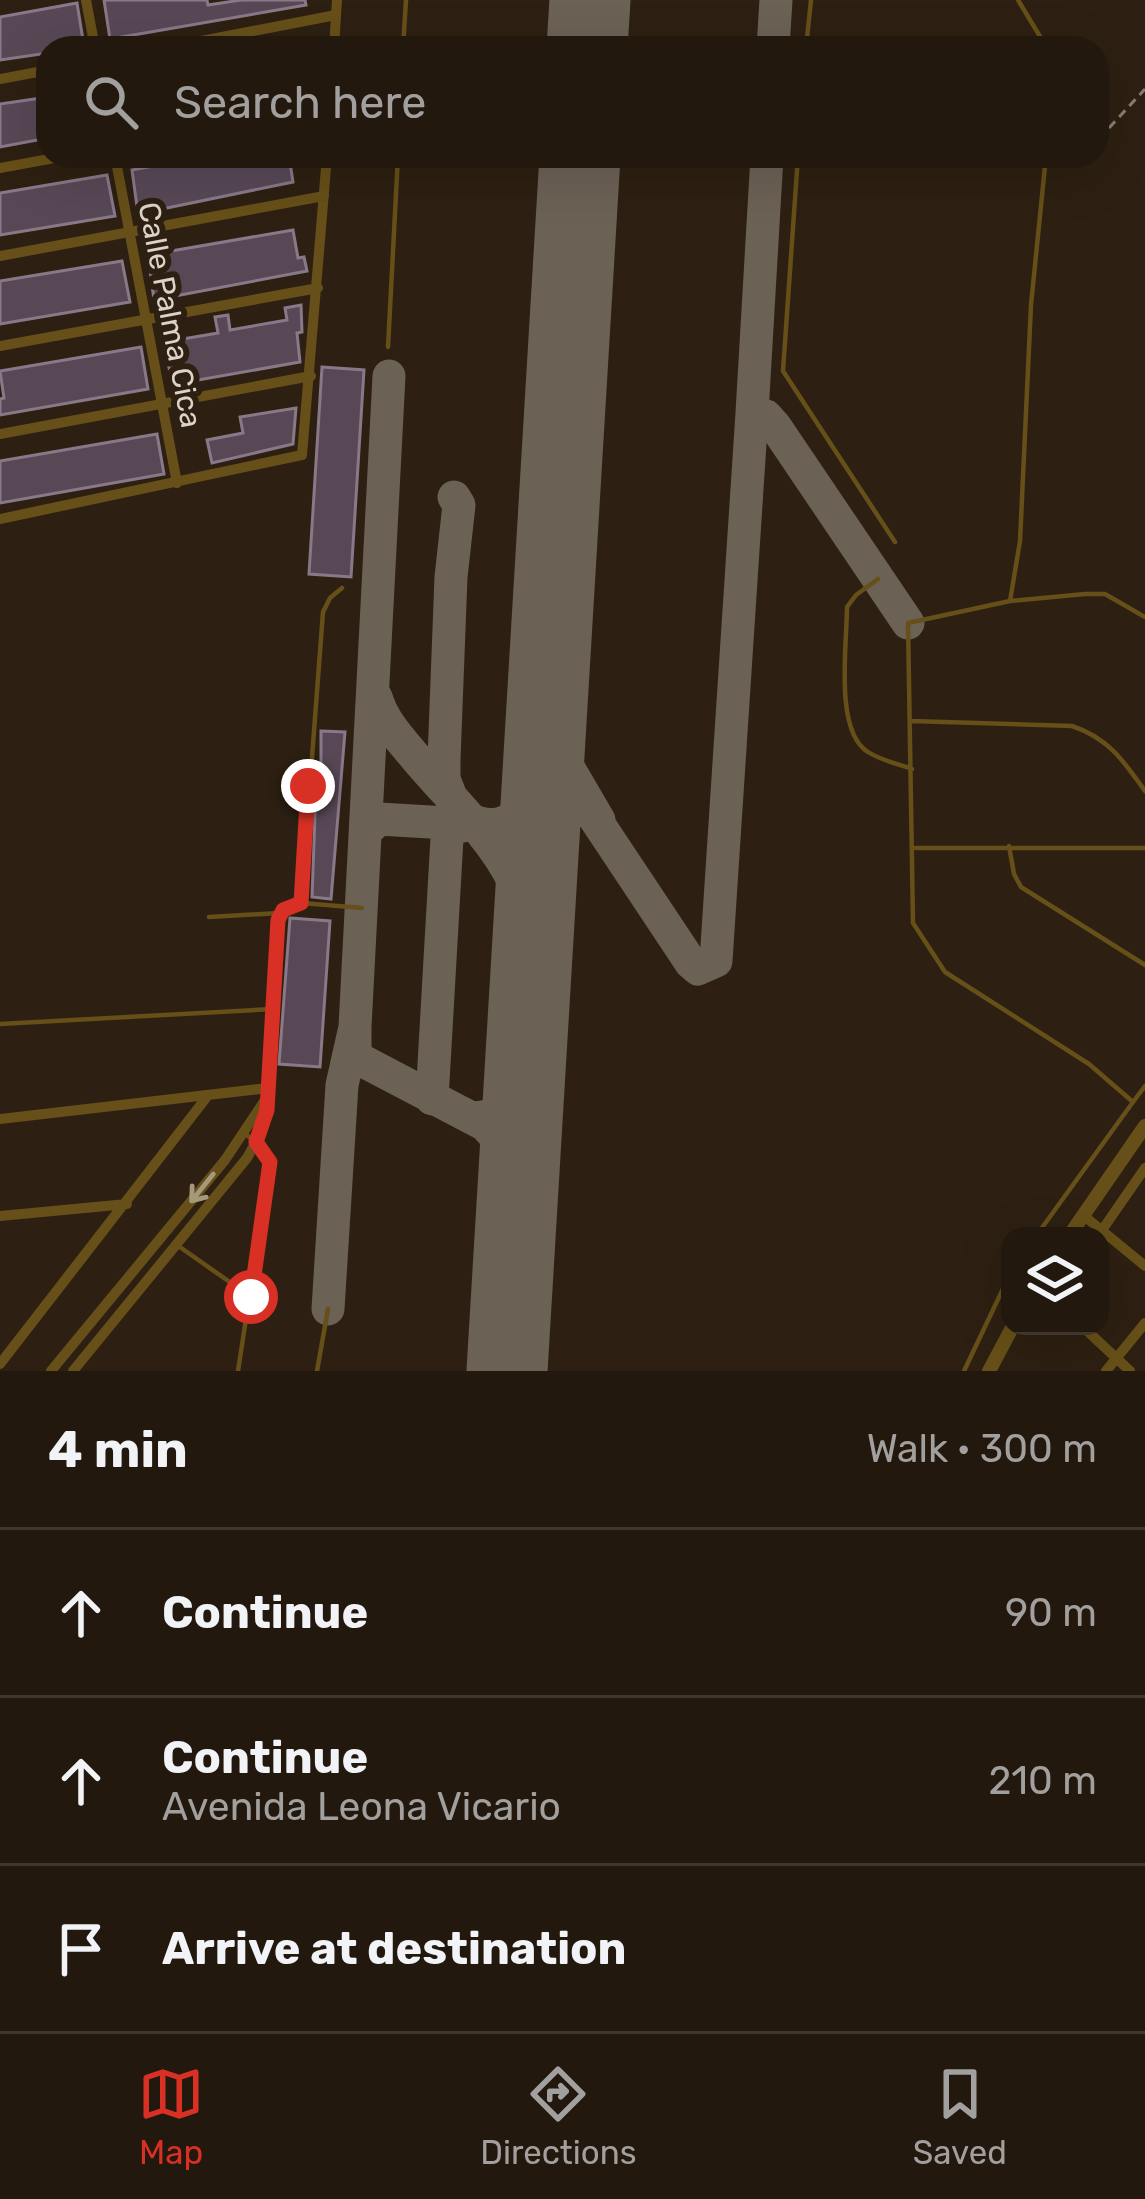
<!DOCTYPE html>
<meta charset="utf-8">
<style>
:root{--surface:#22180e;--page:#2a2117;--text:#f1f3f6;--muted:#a2a09e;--line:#3f372e;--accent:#d93025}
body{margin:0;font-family:Rubik,sans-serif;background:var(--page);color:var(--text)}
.controls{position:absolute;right:36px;bottom:36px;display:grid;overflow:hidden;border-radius:24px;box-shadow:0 12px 48px #0002}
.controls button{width:108px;height:108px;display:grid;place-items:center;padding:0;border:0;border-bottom:3px solid var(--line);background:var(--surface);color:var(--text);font:60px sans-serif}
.stop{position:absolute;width:36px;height:36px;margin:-27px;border:9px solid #d93025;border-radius:50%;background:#fff}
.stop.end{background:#d93025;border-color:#fff;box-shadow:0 3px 12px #0008}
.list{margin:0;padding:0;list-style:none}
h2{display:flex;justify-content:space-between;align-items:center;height:156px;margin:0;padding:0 48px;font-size:51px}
h2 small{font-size:39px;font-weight:400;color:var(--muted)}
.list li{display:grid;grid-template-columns:78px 1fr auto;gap:36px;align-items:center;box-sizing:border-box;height:168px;padding:0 48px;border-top:3px solid var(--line)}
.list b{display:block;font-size:45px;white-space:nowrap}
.list p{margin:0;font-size:39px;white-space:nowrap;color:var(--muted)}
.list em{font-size:39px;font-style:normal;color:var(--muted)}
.icon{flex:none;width:66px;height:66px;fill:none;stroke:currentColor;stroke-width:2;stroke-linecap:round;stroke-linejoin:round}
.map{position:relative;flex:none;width:1145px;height:1371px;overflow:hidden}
.search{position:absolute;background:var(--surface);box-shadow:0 12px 48px #0002;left:36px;right:36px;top:36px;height:132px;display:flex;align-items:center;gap:30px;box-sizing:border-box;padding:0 42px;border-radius:36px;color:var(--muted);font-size:45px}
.sheet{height:660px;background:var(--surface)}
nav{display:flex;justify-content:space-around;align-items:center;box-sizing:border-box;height:168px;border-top:3px solid var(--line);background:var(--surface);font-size:33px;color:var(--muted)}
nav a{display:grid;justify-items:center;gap:6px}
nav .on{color:var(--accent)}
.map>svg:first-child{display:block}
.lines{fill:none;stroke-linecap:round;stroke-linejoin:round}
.taxiway{stroke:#6c6155;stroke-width:33}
.runway{stroke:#6c6155;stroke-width:81}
.building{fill:#584856;stroke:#897888;stroke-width:3}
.path{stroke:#887e72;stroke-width:3;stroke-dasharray:9 6;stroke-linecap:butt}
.service{stroke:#664f18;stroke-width:4.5}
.minor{stroke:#664f18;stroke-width:10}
.tertiary{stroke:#664f18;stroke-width:14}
.oneway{stroke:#a6987a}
.route{stroke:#d93025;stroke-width:15}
.labels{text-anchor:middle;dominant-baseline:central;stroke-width:12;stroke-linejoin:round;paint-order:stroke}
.street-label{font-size:30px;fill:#dbd3ca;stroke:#2d2012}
</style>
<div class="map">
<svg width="1145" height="1371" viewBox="0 0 1145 1371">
<rect width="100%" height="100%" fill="#2d2012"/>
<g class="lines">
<path class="taxiway" d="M773 48 776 0
M752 413 767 156
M376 697C383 721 400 739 416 758 466 817 523 863 532 943
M547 704 558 750 599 820
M453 802 444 779V759L451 577 459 505 454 497
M466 817C492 832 514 824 529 799L537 679 550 655
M367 830 379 819 464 824
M538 847C546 819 563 800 592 814L691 963 698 969 716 961 752 413 766 416 775 426 908 623
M355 1027V1052L361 1060 485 1125 503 1145 518 1184
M432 1099 447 838 454 828 472 824
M472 1118C508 1117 517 1099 525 1066
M328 1309 342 1085 355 1027 389 376"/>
<path class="runway" d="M587 48 590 0
M507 1371 580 156"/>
</g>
<path class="building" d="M104 0H207L208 5 241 0H305L306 5 110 39Z
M77 3 84 46 48 48V53L0 60V17Z
M48 97V138L0 147V104Z
M208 156H289L293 182 138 214 132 170Z
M107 175 115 216 0 235V193Z
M293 230 298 258 304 257 307 271 154 300 148 255Z
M122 261 130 302 0 324V281Z
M301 305 302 332 297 333 300 362 187 382V377L171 380 165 342 218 333 215 317 228 315 230 330 287 320 285 308Z
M141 347 148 389 0 415V399L4 398 0 371Z
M322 367 364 370 351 577 309 574Z
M296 408 293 444 212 463 207 440 243 433 240 417Z
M157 434 164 474 0 503V461Z
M321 731 345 732 331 899 312 897 316 788H321Z
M290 918 330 921 320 1067 279 1064Z"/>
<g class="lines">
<path class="path" d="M1109 128 1145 89"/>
<path class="service" d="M1018 0 1047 48
M403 48 406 0
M806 48 811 0
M798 156 783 371 895 542
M388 347 398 156
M878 579 856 595 847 607C847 643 834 732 868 752 880 760 898 764 912 769
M1010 601 1020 541 1031 305 1046 156
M911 721 1072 726C1108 738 1123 760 1145 791
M1009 846 1014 874 1021 887 1145 965
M915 848H1145
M302 903 362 908
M209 917 280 913
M0 1024 273 1009
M268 1086 278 920 282 910 301 903 323 612 330 598 342 588
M1133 1102 1145 1086
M1036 1236 1133 1102 1089 1064 945 972 913 923 908 623 1010 601 1085 594H1105L1145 617
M177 1245 251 1297
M238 1371 270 1162 267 1154 245 1133
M317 1371 328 1309
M964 1371 1010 1274"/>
<path class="minor" d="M86 0 95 48
M165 48 336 15
M334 48 337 0
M0 79 48 70
M115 156 177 483
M0 168 65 156
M0 256 324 196
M0 346 318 288
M0 434 311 376
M0 519 302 455 327 156
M0 1119 268 1088 263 1129 247 1158 73 1371
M1083 1215 1145 1266
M0 1216 127 1204
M1098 1236 1145 1168
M1082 1326 1130 1371
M0 1364 206 1098
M51 1371 225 1160 265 1100
M1106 1371 1145 1323"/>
<path class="tertiary" d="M1069 1236 1145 1126
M989 1371 1013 1326"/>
</g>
<defs><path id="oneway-shaft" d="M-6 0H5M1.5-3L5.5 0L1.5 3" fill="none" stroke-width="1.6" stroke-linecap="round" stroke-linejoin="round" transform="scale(3)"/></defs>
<use class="oneway" href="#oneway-shaft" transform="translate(202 1188) rotate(129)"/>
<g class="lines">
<path class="route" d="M251 1297 270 1162 256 1142 267 1110 278 920 283 910 301 903 308 786"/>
</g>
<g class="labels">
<g class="street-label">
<text transform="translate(170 315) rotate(79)">Calle Palma Cica</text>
</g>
</g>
</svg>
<div class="controls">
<button><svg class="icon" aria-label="layers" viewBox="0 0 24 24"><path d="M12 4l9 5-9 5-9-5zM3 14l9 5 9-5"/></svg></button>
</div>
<div class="stop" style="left:251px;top:1297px"></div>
<div class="stop end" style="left:308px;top:786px"></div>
<div class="search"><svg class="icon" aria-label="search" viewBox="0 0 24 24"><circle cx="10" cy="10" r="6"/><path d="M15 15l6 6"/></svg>Search here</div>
</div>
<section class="sheet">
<h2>4 min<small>Walk · 300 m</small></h2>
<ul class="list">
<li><svg class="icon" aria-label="ahead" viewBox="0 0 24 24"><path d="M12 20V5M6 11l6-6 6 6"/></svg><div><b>Continue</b></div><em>90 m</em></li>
<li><svg class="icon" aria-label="ahead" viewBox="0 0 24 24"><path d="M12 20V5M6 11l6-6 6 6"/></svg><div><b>Continue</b><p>Avenida Leona Vicario</p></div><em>210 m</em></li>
<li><svg class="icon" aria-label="arrive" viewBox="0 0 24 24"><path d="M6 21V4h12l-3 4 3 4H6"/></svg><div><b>Arrive at destination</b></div></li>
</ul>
</section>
<nav>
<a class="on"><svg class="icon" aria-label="map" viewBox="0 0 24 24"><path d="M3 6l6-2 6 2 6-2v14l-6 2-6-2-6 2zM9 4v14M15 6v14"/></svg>Map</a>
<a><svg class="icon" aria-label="directions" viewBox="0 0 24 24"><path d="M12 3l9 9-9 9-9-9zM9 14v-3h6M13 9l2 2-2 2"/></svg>Directions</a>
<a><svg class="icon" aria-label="saved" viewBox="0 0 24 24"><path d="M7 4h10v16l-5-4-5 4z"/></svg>Saved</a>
</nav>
